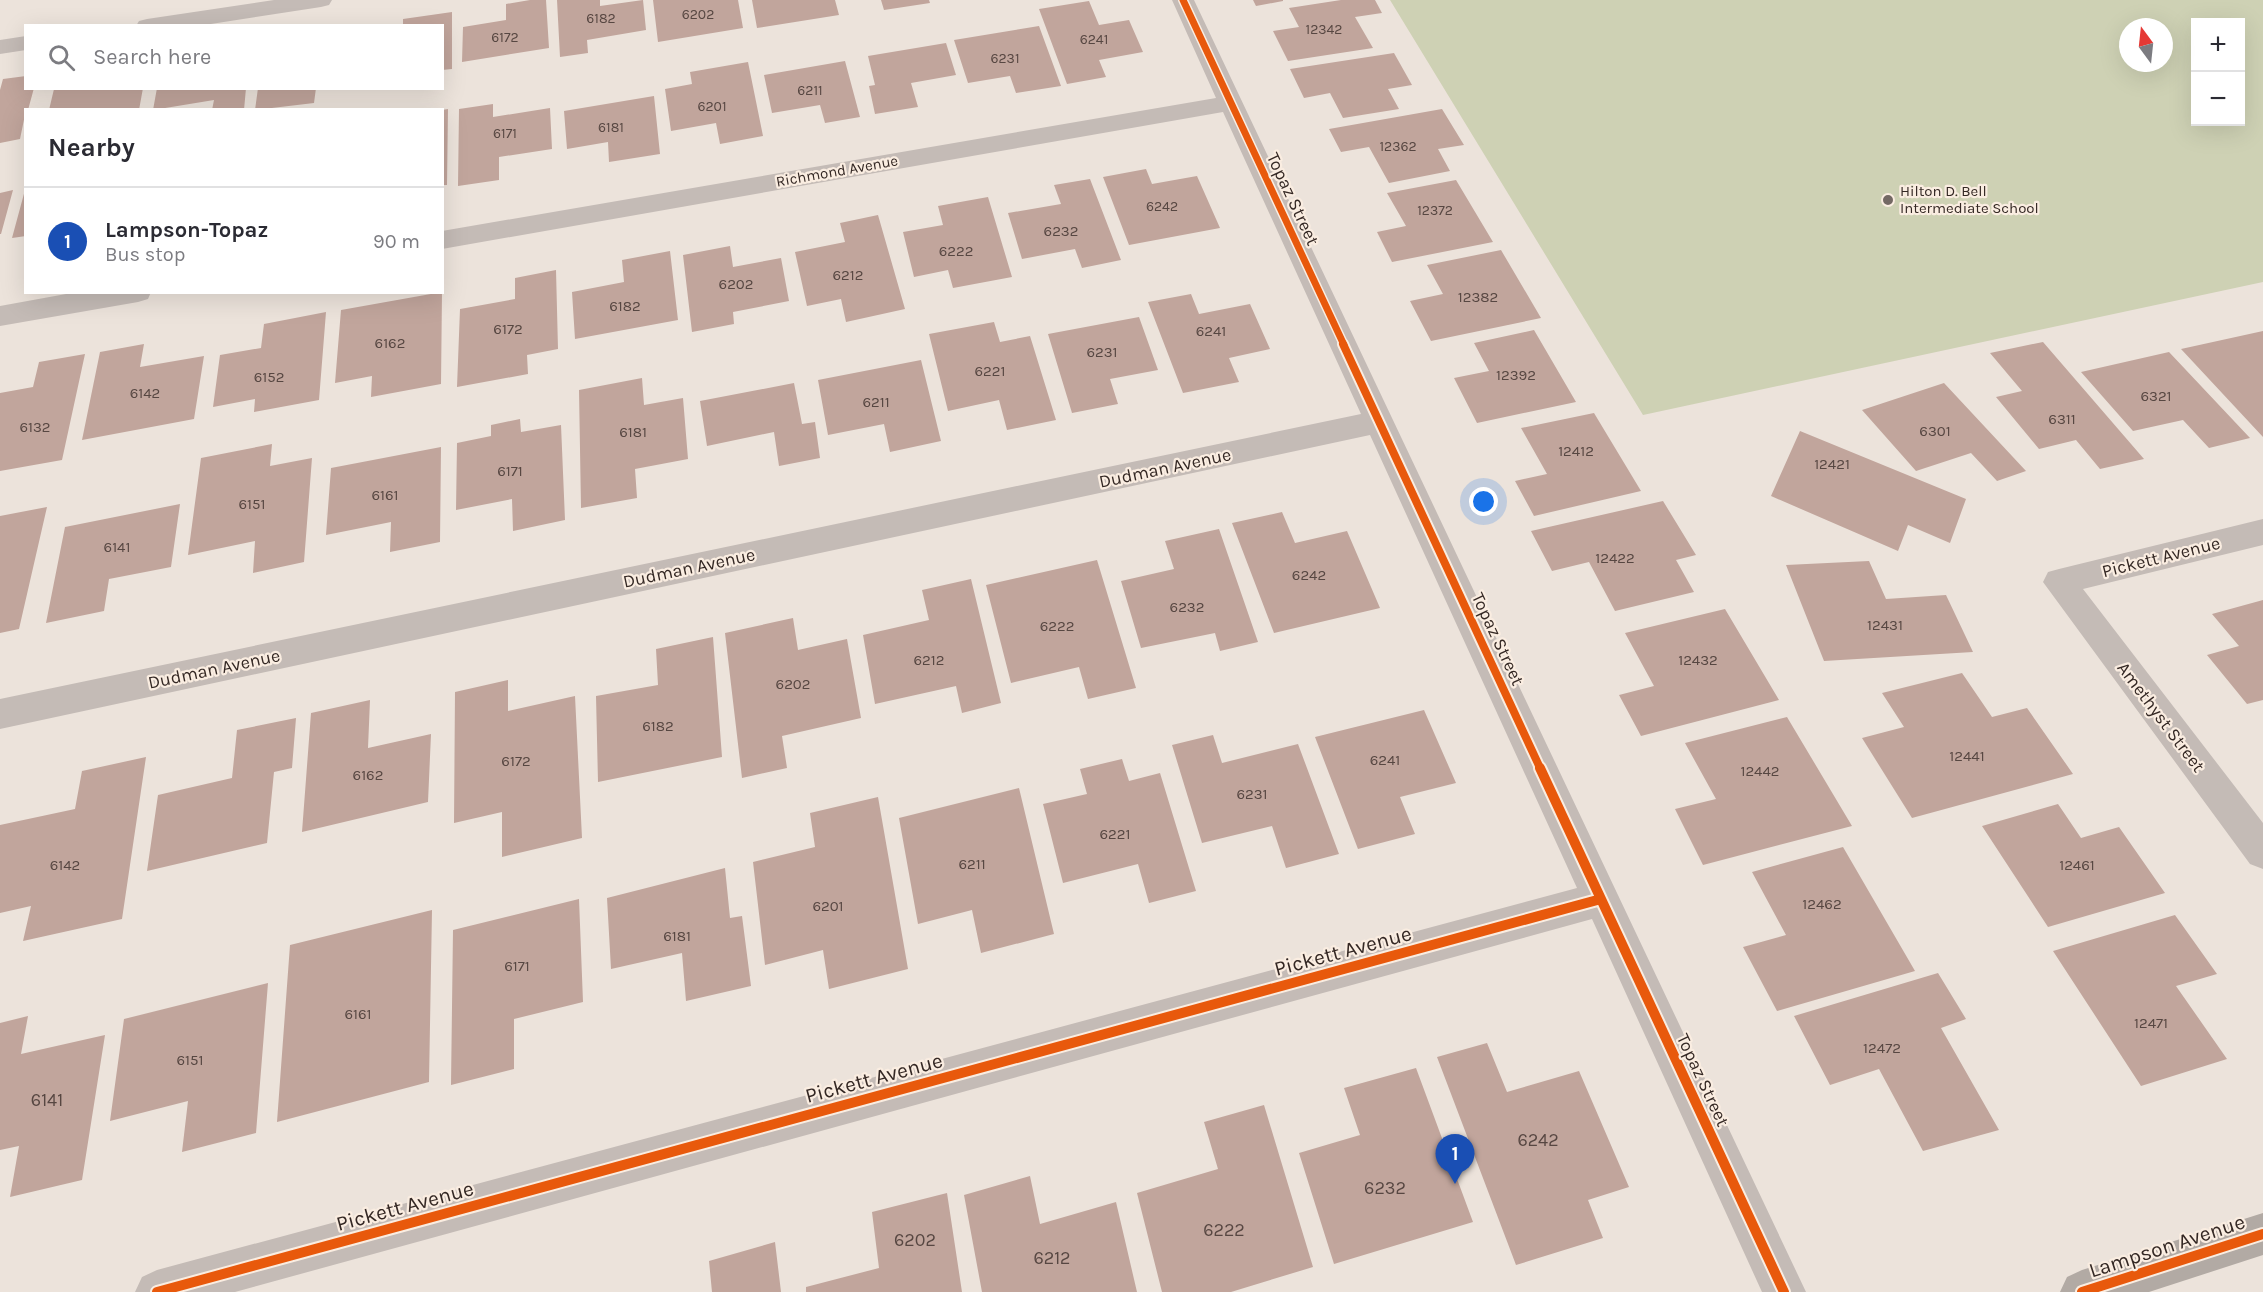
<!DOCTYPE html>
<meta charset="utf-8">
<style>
:root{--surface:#fff;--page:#f7f7f7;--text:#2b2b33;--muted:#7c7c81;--line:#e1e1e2;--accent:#746964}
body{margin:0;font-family:Karla,sans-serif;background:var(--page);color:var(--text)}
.controls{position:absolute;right:18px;top:18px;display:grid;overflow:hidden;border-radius:0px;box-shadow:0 6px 24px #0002}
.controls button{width:54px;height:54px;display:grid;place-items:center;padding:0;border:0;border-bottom:2px solid var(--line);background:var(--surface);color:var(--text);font:30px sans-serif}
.compass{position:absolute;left:2119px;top:18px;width:54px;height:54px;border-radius:50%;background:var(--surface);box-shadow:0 6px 24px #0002;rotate:345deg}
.you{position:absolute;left:1484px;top:502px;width:21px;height:21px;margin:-15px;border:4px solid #fff;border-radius:50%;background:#1a73e8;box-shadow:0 0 0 9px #1a73e833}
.badge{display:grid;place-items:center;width:39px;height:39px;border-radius:50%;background:var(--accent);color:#fff;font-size:20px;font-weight:700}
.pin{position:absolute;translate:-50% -50px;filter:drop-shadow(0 2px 3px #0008)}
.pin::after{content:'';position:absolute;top:32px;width:21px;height:18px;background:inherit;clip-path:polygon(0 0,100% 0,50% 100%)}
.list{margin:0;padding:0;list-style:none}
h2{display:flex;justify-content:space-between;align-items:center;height:78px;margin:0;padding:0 24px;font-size:26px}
h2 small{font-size:20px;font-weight:400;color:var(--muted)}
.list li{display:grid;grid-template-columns:39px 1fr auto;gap:18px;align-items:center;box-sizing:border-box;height:108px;padding:0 24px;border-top:2px solid var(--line)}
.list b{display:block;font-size:22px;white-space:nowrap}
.list p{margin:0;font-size:20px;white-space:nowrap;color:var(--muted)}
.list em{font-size:20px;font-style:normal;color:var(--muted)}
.icon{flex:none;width:33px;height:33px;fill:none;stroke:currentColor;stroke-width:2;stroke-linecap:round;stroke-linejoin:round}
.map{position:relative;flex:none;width:2263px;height:1292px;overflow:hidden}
.search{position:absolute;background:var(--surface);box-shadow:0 6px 24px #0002;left:24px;top:24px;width:420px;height:66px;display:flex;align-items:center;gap:15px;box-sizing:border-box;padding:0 21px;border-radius:0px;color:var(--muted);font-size:22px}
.panel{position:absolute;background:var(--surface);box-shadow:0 6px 24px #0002;left:24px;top:108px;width:420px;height:186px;border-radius:0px}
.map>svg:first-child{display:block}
.green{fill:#ced1b4;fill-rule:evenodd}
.building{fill:#c1a59c}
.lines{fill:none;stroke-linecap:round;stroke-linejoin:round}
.minor{fill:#c4bbb6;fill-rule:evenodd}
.major{fill:#b2aaa4;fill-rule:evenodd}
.cycleway-far2-casing{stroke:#faede1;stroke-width:10}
.cycleway-far1-casing{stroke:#faede1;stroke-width:12}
.cycleway-casing{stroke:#faede1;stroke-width:14}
.cycleway-far2{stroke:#e8590c;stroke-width:7}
.cycleway-far1{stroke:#e8590c;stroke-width:8}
.cycleway{stroke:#e8590c;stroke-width:10}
.poi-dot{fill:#746964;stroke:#faede1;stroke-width:2}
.labels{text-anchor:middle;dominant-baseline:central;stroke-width:4.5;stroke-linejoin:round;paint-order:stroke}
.far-number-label{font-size:14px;fill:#574742}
.far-street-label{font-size:15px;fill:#342824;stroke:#faede1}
.far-poi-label{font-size:15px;fill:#342824;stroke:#faede1;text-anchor:start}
.number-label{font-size:15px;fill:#574742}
.street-label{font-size:18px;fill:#342824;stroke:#faede1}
.near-number-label{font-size:18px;fill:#574742}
.near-street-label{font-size:21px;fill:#342824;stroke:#faede1}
</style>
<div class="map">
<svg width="2263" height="1292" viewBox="0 0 2263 1292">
<rect width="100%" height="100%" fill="#ece3db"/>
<path class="green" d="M1390 0H2263V282L1643 415ZM2196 22H2240V122H2196ZM2128 27H2164V63H2128Z"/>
<path class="building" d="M530 0H546L549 48 462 62 463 27 506 20V4Z
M557 0H600V6L643 0 646 30 587 40 588 53 560 57Z
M653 0H738L743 28 658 42Z
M752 0H835L839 15 757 28Z
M881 0H929L930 3 884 10Z
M1253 0H1283V1L1256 6Z
M1341 0H1375L1382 13 1355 17 1373 48 1288 61 1273 31 1299 27 1289 8Z
M1089 1 1099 25 1129 20 1143 52 1099 60 1106 77 1067 84 1039 9Z
M452 12V69L442 70V26H403V19Z
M1039 26 1061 86 1016 93 1010 76 968 83 954 40Z
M946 43 956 75 911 83 918 107 875 114 869 86 875 85 868 56Z
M1394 53 1412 85 1388 89 1399 109 1343 118 1330 93 1304 98 1290 69Z
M845 61 860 117 825 123 820 105 772 113 764 75Z
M748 62 763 136 720 144 716 123 671 131 665 89 692 84 690 72Z
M26 76V88H34L28 110H26L20 139 0 143V90L3 79Z
M143 88 139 110H49L54 89Z
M157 88H246L244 110H212L214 100 153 110Z
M258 88H316L314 103 255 110Z
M654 96 660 154 609 162 608 142 567 149 564 111Z
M493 104V117L550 108 552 149 499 157V180L458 186 459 109Z
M448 109 447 185H442V110Z
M1442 109 1464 145 1438 149 1450 171 1389 183 1369 147 1341 152 1329 129Z
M1146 169 1152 184 1197 176 1220 228 1129 245 1103 177Z
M1090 179 1121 260 1082 268 1075 249 1022 259 1008 213 1061 204 1054 185Z
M1456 180 1493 242 1392 262 1377 232 1406 226 1387 193Z
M13 190 1 234H0V193Z
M25 190 26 236 12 238Z
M988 197 1012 277 953 288 948 270 914 277 903 232 943 225 938 206Z
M878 215 905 309 846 322 841 299 807 306 795 252 845 242 840 223Z
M730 246 733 267 781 258 789 301 733 312 734 324 692 332 683 255Z
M1501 250 1541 318 1431 341 1410 301 1443 294 1427 265Z
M670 251 678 320 575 339 572 292 624 282 622 260Z
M556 270 558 349 527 355 528 374 457 387 460 309 515 299V278Z
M442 292 441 384 371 397 372 376 335 383 341 310Z
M1191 294 1199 314 1250 304 1270 349 1229 358 1239 382 1183 393 1148 302Z
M326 312 319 400 254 412 255 399 213 407 220 355 261 348 264 324Z
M1139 317 1158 370 1110 379 1118 404 1072 413 1048 334Z
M994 322 1000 342 1030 336 1056 420 1007 430 999 400 948 411 929 334Z
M1534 330 1576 402 1477 423 1454 378 1489 371 1474 343Z
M2263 331V437L2181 349Z
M2043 342 2144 459 2100 469 2076 440 2039 449 1996 397 2022 391 1990 353Z
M144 344 140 367 204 356 194 419 82 440 100 352Z
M2169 352 2250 438 2209 448 2183 420 2133 431 2081 372Z
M85 354 62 460 0 471V393L33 387 39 362Z
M921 360 941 441 890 452 884 424 828 435 818 380Z
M642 378 644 405 683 398 688 459 635 469 637 498 581 508 579 390Z
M794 383 802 424 815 422 820 458 779 466 774 432 707 446 700 401Z
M1944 383 2026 471 1997 481 1971 453 1916 471 1862 410Z
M1594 413 1641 491 1534 516 1515 481 1547 474 1521 428Z
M520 419 521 432 561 425 565 520 513 531 512 499 456 510 457 443 491 436V425Z
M1800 431 1966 499 1950 543 1908 525 1898 551 1771 496Z
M272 444 270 466 312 458 304 562 253 573 255 541 188 555 201 458Z
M441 447 440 542 390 552 391 522 326 535 331 468Z
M1663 501 1696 555 1676 560 1694 592 1615 611 1589 562 1552 571 1531 531Z
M180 504 171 567 109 579 104 611 46 623 65 527Z
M47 507 19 629 0 633V516Z
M1282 512 1295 543 1347 531 1380 608 1274 633 1232 523Z
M1219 529 1258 642 1220 651 1215 633 1141 648 1121 581 1174 569 1165 541Z
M1097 560 1136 688 1088 699 1079 667 1011 683 986 585Z
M1869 561 1886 599 1946 595 1973 652 1824 661 1786 565Z
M971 579 1001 703 962 713 956 686 875 704 863 635 929 620 922 590Z
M2263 600V700L2247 704 2207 655 2239 646 2212 614Z
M1725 609 1779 700 1641 736 1619 695 1654 686 1625 633Z
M793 618 798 650 847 639 861 718 782 736 787 768 742 778 725 633Z
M713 637 722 757 598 782 596 696 658 685 656 649Z
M1962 673 1992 717 2027 708 2073 774 1912 818 1862 738 1904 727 1882 693Z
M508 680V711L575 696 582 838 502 857V812L454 823 455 692Z
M370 700 368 748 431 734 428 802 302 832 311 713Z
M1424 710 1456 783 1400 797 1415 834 1358 849 1315 737Z
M1787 717 1852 826 1703 865 1675 809 1716 799 1685 743Z
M296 718 292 768 274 772 267 843 147 871 158 795 232 778 237 730Z
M1213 735 1222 763 1298 744 1339 854 1286 868 1272 826 1202 843 1172 745Z
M146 757 122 919 23 941 31 906 0 913V825L75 809 82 771Z
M1122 759 1129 781 1160 773 1196 891 1149 903 1138 864 1063 883 1043 804 1087 794 1080 769Z
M1019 788 1054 934 981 953 972 910 918 924 899 818Z
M878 797 908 969 829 989 823 950 765 965 753 862 815 847 810 813Z
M2058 804 2081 838 2119 827 2165 893 2048 927 1982 826Z
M1843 847 1915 971 1777 1011 1743 947 1786 935 1752 872Z
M725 868 730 918 742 916 751 986 686 1001 682 953 611 969 607 898Z
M579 899 583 1002 514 1019V1069L451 1085 453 930Z
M432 910 429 1082 277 1122 290 945Z
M2175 915 2217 974 2176 986 2227 1059 2141 1086 2053 951Z
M1938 973 1966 1019 1941 1028 1999 1130 1923 1151 1879 1069 1830 1085 1794 1016Z
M268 983 256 1133 182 1152 188 1101 110 1121 124 1019Z
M28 1016 21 1054 105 1035 82 1180 10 1197 19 1146 0 1150V1023Z
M1487 1043 1507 1092 1579 1071 1629 1187 1588 1200 1603 1238 1516 1265 1437 1057Z
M1416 1068 1473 1222 1334 1264 1299 1153 1360 1135 1344 1088Z
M1264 1105 1313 1267 1231 1292H1162L1137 1193 1218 1169 1204 1122Z
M1030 1176 1040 1224 1116 1202 1137 1292H982L964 1195Z
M947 1193 962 1292H806V1287L879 1268 872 1212Z
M775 1242 781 1292H712L709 1261Z"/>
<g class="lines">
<path class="minor" d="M274 0H332L329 5 321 7 198 26H136L139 21 147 19Z
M1172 0H1194L1806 1292H1762L1592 919 235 1292H135L142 1277 157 1270 1577 888 1370 435 0 729V699L1361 414 1223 112 442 249V231L1216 98Z
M26 36V50L0 54V40Z
M77 292H151L148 299 138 302 0 326V306Z
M2263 519V545L2083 589 2263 823V869L2250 864 2043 582 2048 572 2059 569Z"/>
<path class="major" d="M2263 1213V1255L2149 1292H2060L2067 1277 2082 1270Z"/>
<defs>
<path id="cycleway-far2" d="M1183 0 1344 345"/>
<path id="cycleway-far1" d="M1343 344 1541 770"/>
<path id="cycleway" d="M1540 768 1784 1292
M157 1292 1601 899
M2082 1292 2263 1234"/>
</defs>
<use href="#cycleway-far2" class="cycleway-far2-casing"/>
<use href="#cycleway-far1" class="cycleway-far1-casing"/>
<use href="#cycleway" class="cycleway-casing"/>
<use href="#cycleway-far2" class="cycleway-far2"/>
<use href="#cycleway-far1" class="cycleway-far1"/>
<use href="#cycleway" class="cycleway"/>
</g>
<circle class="poi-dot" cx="1888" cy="200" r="6"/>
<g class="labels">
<g class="far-number-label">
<text x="698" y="14">6202</text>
<text x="601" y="18">6182</text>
<text x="1324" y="29">12342</text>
<text x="505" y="37">6172</text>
<text x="1094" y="39">6241</text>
<text x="1005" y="58">6231</text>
<text x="810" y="90">6211</text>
<text x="712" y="106">6201</text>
<text x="611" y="127">6181</text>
<text x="505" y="133">6171</text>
<text x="1398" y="146">12362</text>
<text x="1162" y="206">6242</text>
<text x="1435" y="210">12372</text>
</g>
<g class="far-street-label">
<text transform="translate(837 171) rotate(-10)">Richmond Avenue</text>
</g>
<g class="far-poi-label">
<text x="1900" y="191">Hilton D. Bell<tspan x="1900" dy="17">Intermediate School</tspan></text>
</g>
<g class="number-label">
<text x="1061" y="231">6232</text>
<text x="956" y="251">6222</text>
<text x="848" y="275">6212</text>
<text x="736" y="284">6202</text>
<text x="1478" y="297">12382</text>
<text x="625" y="306">6182</text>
<text x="508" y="329">6172</text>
<text x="1211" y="331">6241</text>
<text x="390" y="343">6162</text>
<text x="1102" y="352">6231</text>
<text x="990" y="371">6221</text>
<text x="1516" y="375">12392</text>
<text x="269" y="377">6152</text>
<text x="145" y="393">6142</text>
<text x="2156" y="396">6321</text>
<text x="876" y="402">6211</text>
<text x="2062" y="419">6311</text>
<text x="35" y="427">6132</text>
<text x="1935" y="431">6301</text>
<text x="633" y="432">6181</text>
<text x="1576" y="451">12412</text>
<text x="1832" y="464">12421</text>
<text x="510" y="471">6171</text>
<text x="385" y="495">6161</text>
<text x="252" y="504">6151</text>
<text x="117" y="547">6141</text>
<text x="1615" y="558">12422</text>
<text x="1309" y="575">6242</text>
<text x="1187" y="607">6232</text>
<text x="1885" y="625">12431</text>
<text x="1057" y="626">6222</text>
<text x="929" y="660">6212</text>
<text x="1698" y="660">12432</text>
<text x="793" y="684">6202</text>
<text x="658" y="726">6182</text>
<text x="1967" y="756">12441</text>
<text x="1385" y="760">6241</text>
<text x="516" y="761">6172</text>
<text x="1760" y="771">12442</text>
<text x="368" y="775">6162</text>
<text x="1252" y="794">6231</text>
<text x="1115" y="834">6221</text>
<text x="972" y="864">6211</text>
<text x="65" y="865">6142</text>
<text x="2077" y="865">12461</text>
<text x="1822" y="904">12462</text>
<text x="828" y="906">6201</text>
<text x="677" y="936">6181</text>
<text x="517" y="966">6171</text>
<text x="358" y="1014">6161</text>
<text x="2151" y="1023">12471</text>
<text x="1882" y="1048">12472</text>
<text x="190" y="1060">6151</text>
</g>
<g class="street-label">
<text transform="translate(1293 199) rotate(65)">Topaz Street</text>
<text transform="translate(1165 468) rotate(-12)">Dudman Avenue</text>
<text transform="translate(2161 557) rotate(-14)">Pickett Avenue</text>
<text transform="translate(689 568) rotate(-12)">Dudman Avenue</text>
<text transform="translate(1498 639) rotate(65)">Topaz Street</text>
<text transform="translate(214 669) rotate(-12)">Dudman Avenue</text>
<text transform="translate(2161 717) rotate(53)">Amethyst Street</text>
<text transform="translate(1703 1080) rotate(65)">Topaz Street</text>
</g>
<g class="near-number-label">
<text x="47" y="1100">6141</text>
<text x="1538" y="1140">6242</text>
<text x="1385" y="1188">6232</text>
<text x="1224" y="1230">6222</text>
<text x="915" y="1240">6202</text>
<text x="1052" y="1258">6212</text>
</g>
<g class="near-street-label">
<text transform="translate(1343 951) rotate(-15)">Pickett Avenue</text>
<text transform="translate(874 1078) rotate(-15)">Pickett Avenue</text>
<text transform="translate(405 1206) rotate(-15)">Pickett Avenue</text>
<text transform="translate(2167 1246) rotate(-18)">Lampson Avenue</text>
</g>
</g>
</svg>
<div class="controls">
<button>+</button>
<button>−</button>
</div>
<svg class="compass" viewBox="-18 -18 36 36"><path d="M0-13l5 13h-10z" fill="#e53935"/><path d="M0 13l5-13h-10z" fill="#7c7c81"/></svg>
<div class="you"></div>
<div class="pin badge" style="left:1455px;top:1184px;background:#1a4fb4">1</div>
<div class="search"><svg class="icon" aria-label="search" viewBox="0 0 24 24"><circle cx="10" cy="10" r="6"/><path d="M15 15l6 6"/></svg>Search here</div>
<section class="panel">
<h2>Nearby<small></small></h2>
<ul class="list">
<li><span class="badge" style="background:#1a4fb4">1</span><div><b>Lampson-Topaz</b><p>Bus stop</p></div><em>90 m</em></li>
</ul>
</section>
</div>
